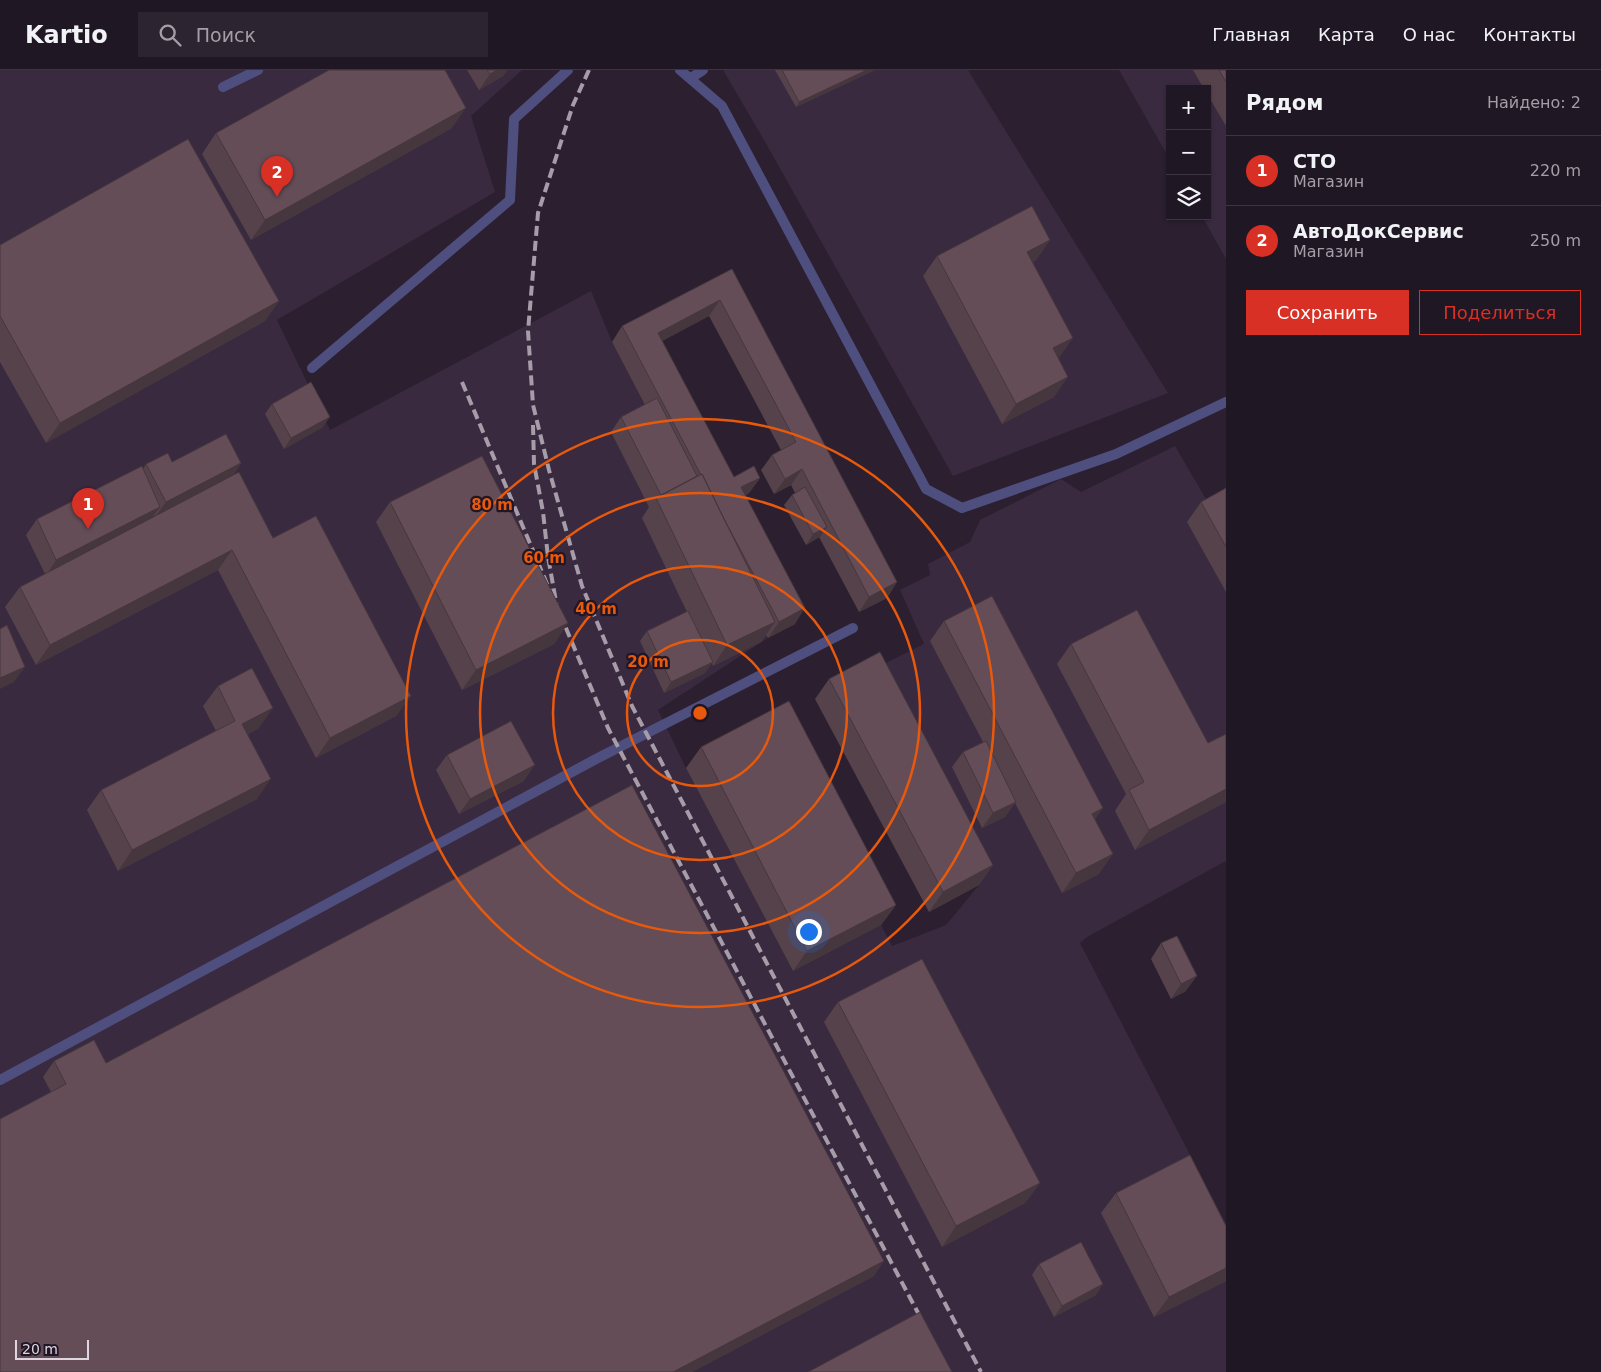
<!DOCTYPE html>
<html lang="ru">
<meta charset="utf-8">
<style>
:root{--surface:#201724;--page:#2d2431;--text:#f1f3f6;--muted:#a29fa6;--line:#3d3641;--accent:#d93025}
body{margin:0;font-family:"DejaVu Sans",sans-serif;background:var(--page);color:var(--text)}
.controls{position:absolute;right:15px;top:15px;display:grid;overflow:hidden;border-radius:0px;box-shadow:0 1px 4px #0004}
.controls button{width:45px;height:45px;display:grid;place-items:center;padding:0;border:0;border-bottom:1px solid var(--line);background:var(--surface);color:var(--text);font:25px sans-serif}
.scale{position:absolute;left:15px;bottom:12px;width:74px;box-sizing:border-box;padding-left:5px;border:2px solid #ddd5e0;border-top:0;font-size:14px;line-height:18px;white-space:nowrap;color:#ddd5e0;-webkit-text-stroke:4px #211626;paint-order:stroke}
.you{position:absolute;left:808px;top:861px;width:18px;height:18px;margin:-12px;border:4px solid #fff;border-radius:50%;background:#1a73e8;box-shadow:0 0 0 8px #1a73e833}
.badge{display:grid;place-items:center;width:32px;height:32px;border-radius:50%;background:var(--accent);color:#fff;font-size:16px;font-weight:700}
.pin{position:absolute;translate:-50% -41px;filter:drop-shadow(0 1px 2px #0008)}
.pin::after{content:'';position:absolute;top:26px;width:18px;height:15px;background:inherit;clip-path:polygon(0 0,100% 0,50% 100%)}
.list{margin:0;padding:0;list-style:none}
h2{display:flex;justify-content:space-between;align-items:center;height:65px;margin:0;padding:0 20px;font-size:21px}
h2 small{font-size:16px;font-weight:400;color:var(--muted)}
.list li{display:grid;grid-template-columns:32px 1fr auto;gap:15px;align-items:center;box-sizing:border-box;height:70px;padding:0 20px;border-top:1px solid var(--line)}
.list b{display:block;font-size:19px;white-space:nowrap}
.list p{margin:0;font-size:16px;white-space:nowrap;color:var(--muted)}
.list em{font-size:16px;font-style:normal;color:var(--muted)}
.actions{display:flex;gap:10px;padding:15px 20px}
.actions a{flex:1;padding:11px 0;border:1px solid var(--accent);border-radius:0px;text-align:center;font-size:18px;color:var(--accent)}
.actions .main{background:var(--accent);color:#fff}
.icon{flex:none;width:28px;height:28px;fill:none;stroke:currentColor;stroke-width:2;stroke-linecap:round;stroke-linejoin:round}
.map{position:relative;flex:none;width:1226px;height:1302px;overflow:hidden}
header{display:flex;align-items:center;gap:30px;box-sizing:border-box;height:70px;padding:0 25px;background:var(--surface);border-bottom:1px solid var(--line)}
header strong{font-size:24px}
nav{display:flex;gap:28px;margin-inline-start:auto;font-size:18px}
.search{width:350px;height:45px;background:var(--page);display:flex;align-items:center;gap:12px;box-sizing:border-box;padding:0 18px;border-radius:0px;color:var(--muted);font-size:19px}
main{display:flex}
aside{flex:1;background:var(--surface)}
.map>svg:first-child{display:block}
.built{fill:#392a40}
.lines{fill:none;stroke-linecap:round;stroke-linejoin:round}
.service{stroke:#4e4f7f;stroke-width:10}
.rail{stroke:#a69da9;stroke-width:4;stroke-dasharray:10 5;stroke-linecap:butt}
.wall{fill:#56424b}
.shaded-wall{fill:#46363d}
.building{fill:#644d57;stroke:#46363d}
.ring{fill:none;stroke:#e8590c;stroke-width:2.5}
.centre{fill:#e8590c;stroke:#211626;stroke-width:2.5}
.ring-label{font-size:15px;text-anchor:middle;font-weight:bold;fill:#e8590c;stroke:#211626;stroke-width:4.5;stroke-linejoin:round;paint-order:stroke}
</style>
<header>
<strong>Kartio</strong>
<div class="search"><svg class="icon" aria-label="search" viewBox="0 0 24 24"><circle cx="10" cy="10" r="6"/><path d="M15 15l6 6"/></svg>Поиск</div>
<nav><a>Главная</a><a>Карта</a><a>О нас</a><a>Контакты</a></nav>
</header>
<main>
<div class="map">
<svg width="1226" height="1302" viewBox="0 0 1226 1302">
<rect width="100%" height="100%" fill="#2b1f30"/>
<path class="built" d="M0 0H522L471 46 495 122 277 250 330 360 591 221 612 272 768 568 658 640 686 698 793 901 881 855 892 876 946 855 979 815 866 603 924 574 900 520 930 505 928 494 970 472 980 450 1061 409 1081 422 1175 376 1226 463V791L1087 867 1080 873 1226 1154V1302H0Z
M723 0H968L1168 323 953 406 764 70Z
M1119 0H1226V189L1202 146H1207V19H1170V90Z"/>
<g class="lines">
<path class="service" d="M680 0 722 36 926 419 962 438 1116 384 1226 332
M691 8 703 0
M223 17 258 0
M312 298 510 130 514 49 568 0
M0 1010 596 689 853 558"/>
<path class="rail" d="M589 0 573 35 538 143 528 261 533 335 549 400 582 516 632 636 981 1302
M462 312 550 521
M533 355 534 394 543 442 548 487 557 537
M560 544 608 658 925 1256"/>
</g>
<path class="wall" d="M467 0H507L503 6 479 20Z
M775 0H875L796 37Z
M1193 0H1226V56L1207 24V19H1204Z
M452 58 251 170 202 84 216 63Z
M1050 170 1036 190 1033 192 1058 288 1054 327 1002 354 923 206 937 186Z
M0 175 279 231 265 251 46 373 0 292Z
M732 199 897 512 887 528 859 542 819 467 806 475 784 435 792 425 795 423 791 415 774 424 761 400 772 385 781 380 709 246 662 271 734 407 760 408 749 423 746 425 795 554 768 568 766 565 761 572 713 596 712 593 705 603 664 623 640 571 647 561 687 542 642 448 649 437 611 362 621 347 645 335 612 272 622 256Z
M272 334 323 357 284 379 265 344Z
M172 392 241 393 233 406 273 468 411 626 396 646 316 688 218 500 36 595 5 537 20 517 45 504 26 465 37 449 143 399 146 394Z
M1226 418V522L1187 452 1201 432Z
M390 432 568 553 554 574 462 620 376 452Z
M944 551 1103 738 1095 749 1099 804 1062 823 1015 733 1005 747 982 758 952 697 963 682 983 672 930 571Z
M1071 574 1208 673 1226 664V732L1135 780 1115 741 1126 724 1057 594Z
M829 609 993 795 979 815 929 842 815 629Z
M218 616 259 658 248 664 257 729 118 801 87 740 101 720 216 661 203 636Z
M701 677 896 835 881 855 793 901 686 698Z
M447 685 524 711 459 744 436 700Z
M1161 873 1186 921 1171 929 1151 889Z
M838 932 1040 1113 1025 1133 942 1177 824 952Z
M54 991 106 993 874 1206 692 1302H0L51 1022 43 1007Z
M1116 1123 1226 1156V1211L1154 1247 1101 1143Z
M1039 1194 1096 1225 1054 1247 1032 1205Z"/>
<path class="shaded-wall" d="M497 0H507L503 6 479 20 490 4Z
M867 0H875L796 37 799 32Z
M466 38 452 58 251 170 265 150Z
M1050 170 1036 190 1013 202 1027 182Z
M720 230 709 246 647 279 658 263Z
M279 231 265 251 46 373 60 353Z
M1073 268 1059 288 1053 278Z
M1068 307 1054 327 1002 354 1016 334Z
M330 347 323 357 284 379 291 368Z
M241 393 231 409 155 447 166 432Z
M802 399 791 415 774 424 785 409Z
M760 408 749 423 731 433 741 417Z
M160 437 149 452 46 506 56 490Z
M827 457 820 467 806 475 813 464Z
M232 480 218 500 36 595 50 575Z
M897 512 887 528 859 542 869 527Z
M805 538 795 554 768 568 779 552Z
M775 552 761 572 713 596 727 575Z
M568 553 554 574 462 620 476 600Z
M713 592 705 603 664 623 671 612Z
M25 597 14 612 0 619V608Z
M411 626 396 646 316 688 330 668Z
M273 638 259 658 228 674 242 654Z
M535 695 524 711 459 744 470 729Z
M271 709 257 729 118 801 132 780Z
M1226 719V732L1135 780 1149 760Z
M1016 732 1005 747 982 758 993 743Z
M1103 738 1089 758 1092 744Z
M1113 784 1099 804 1062 823 1076 803Z
M993 795 979 815 929 842 943 822Z
M896 835 881 855 793 901 807 881Z
M1197 906 1186 921 1171 929 1181 914Z
M1040 1113 1025 1133 942 1177 956 1156Z
M884 1191 874 1206 692 1302H673Z
M1226 1198V1211L1154 1247 1169 1227Z
M1103 1214 1096 1225 1054 1247 1062 1236Z"/>
<path class="building" d="M329 0H445L466 38 265 150 216 63Z
M487 0H497L490 4Z
M782 0H867L799 32Z
M1219 0H1226V12Z
M188 69 279 231 60 353 0 246V175Z
M1032 136 1050 170 1027 182 1073 268 1053 278 1068 307 1016 334 937 186Z
M732 199 897 512 869 527 802 399 785 409 772 385 796 372 720 230 658 263 734 407 754 396 760 408 741 417 805 538 779 552 724 449 702 404 701 405 622 256Z
M311 312 330 347 291 368 272 334Z
M657 328 697 406 661 425 621 347Z
M226 364 241 393 166 432 146 394 168 383 172 392Z
M482 386 568 553 476 600 390 432Z
M142 396 160 437 56 490 37 449Z
M239 402 273 468 316 446 411 626 330 668 232 480 50 575 20 517Z
M702 404 775 552 727 575 656 428Z
M805 417 827 457 813 464 792 425Z
M1226 418V477L1201 432Z
M992 526 1103 738 1092 744 1113 784 1076 803 944 551Z
M1137 540 1208 673 1226 664V719L1149 760 1129 720 1144 712 1071 574Z
M688 541 713 592 671 612 647 561Z
M7 555 25 597 0 608V559Z
M880 582 993 795 943 822 829 609Z
M252 598 273 638 242 654 271 709 132 780 101 720 235 651 218 616Z
M789 631 896 835 807 881 701 677Z
M511 651 535 695 470 729 447 685Z
M986 671 1016 732 993 743 963 682Z
M632 715 884 1191 673 1302H0V1049L66 1014 54 991 94 970 106 993Z
M1177 866 1197 906 1181 914 1161 873Z
M922 889 1040 1113 956 1156 838 932Z
M1190 1085 1226 1156V1198L1169 1227 1116 1123Z
M1081 1172 1103 1214 1062 1236 1039 1194Z
M920 1242 952 1302H808Z"/>
<g class="ring">
<circle cx="700" cy="643" r="73"/>
<circle cx="700" cy="643" r="147"/>
<circle cx="700" cy="643" r="220"/>
<circle cx="700" cy="643" r="294"/>
</g>
<circle cx="700" cy="643" r="8" class="centre"/>
<g class="ring-label">
<text x="492" y="440">80 m</text>
<text x="544" y="493">60 m</text>
<text x="596" y="544">40 m</text>
<text x="648" y="597">20 m</text>
</g>
</svg>
<div class="controls">
<button>+</button>
<button>−</button>
<button><svg class="icon" aria-label="layers" viewBox="0 0 24 24"><path d="M12 4l9 5-9 5-9-5zM3 14l9 5 9-5"/></svg></button>
</div>
<div class="scale">20 m</div>
<div class="you"></div>
<div class="pin badge" style="left:88px;top:459px">1</div>
<div class="pin badge" style="left:277px;top:127px">2</div>
</div>
<aside>
<h2>Рядом<small>Найдено: 2</small></h2>
<ul class="list">
<li><span class="badge">1</span><div><b>СТО</b><p>Магазин</p></div><em>220 m</em></li>
<li><span class="badge">2</span><div><b>АвтоДокСервис</b><p>Магазин</p></div><em>250 m</em></li>
</ul>
<div class="actions"><a class="main">Сохранить</a><a>Поделиться</a></div>
</aside>
</main>
